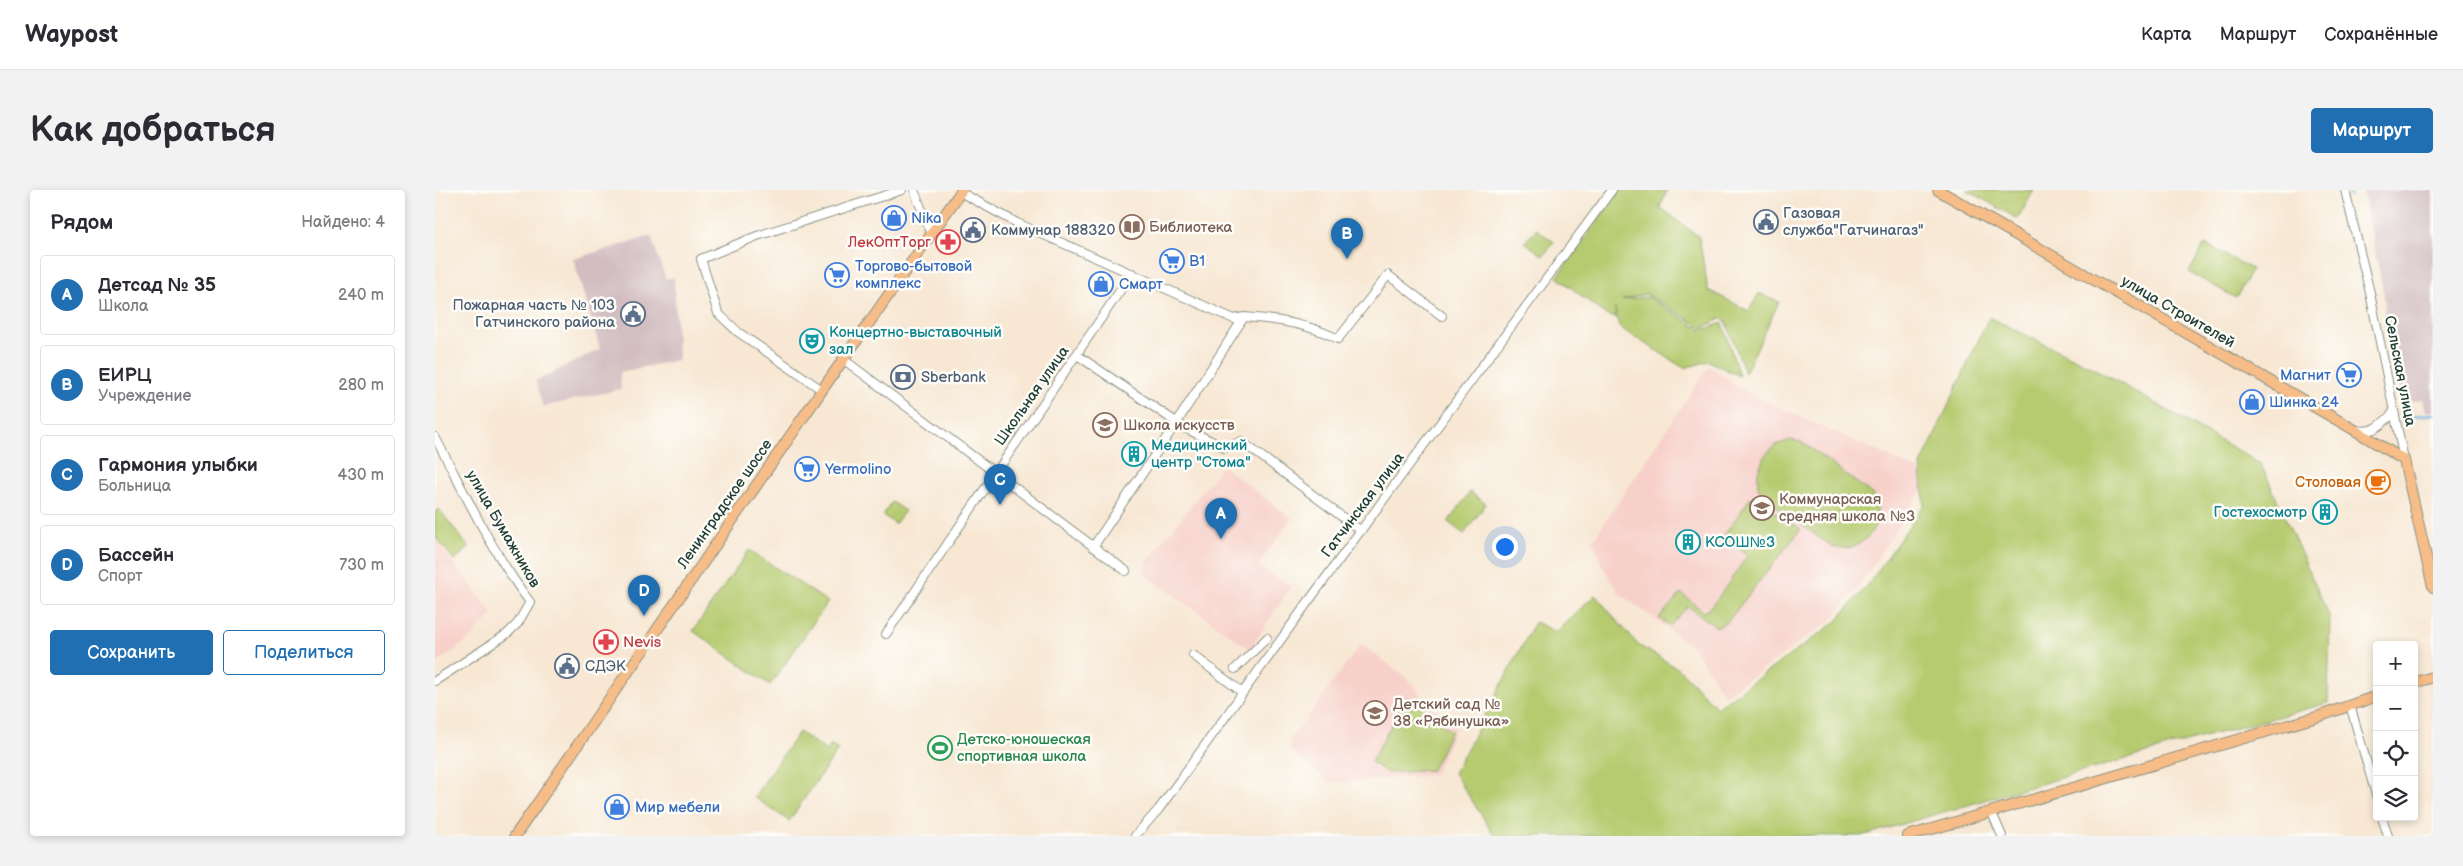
<!DOCTYPE html>
<html lang="ru">
<meta charset="utf-8">
<style>
:root{--surface:#fff;--page:#f2f2f3;--text:#2b2b33;--muted:#7c7c81;--line:#e1e1e2;--accent:#1f6fb2}
body{margin:0;font-family:"Balsamiq Sans",sans-serif;background:var(--page);color:var(--text)}
.controls{position:absolute;right:15px;bottom:15px;display:grid;overflow:hidden;border-radius:5px;box-shadow:0 2px 8px #0003}
.controls button{width:45px;height:45px;display:grid;place-items:center;padding:0;border:0;border-bottom:1px solid var(--line);background:var(--surface);color:var(--text);font:25px sans-serif}
.you{position:absolute;left:1069px;top:356px;width:18px;height:18px;margin:-12px;border:4px solid #fff;border-radius:50%;background:#1a73e8;box-shadow:0 0 0 8px #1a73e833}
.badge{display:grid;place-items:center;width:32px;height:32px;border-radius:50%;background:var(--accent);color:#fff;font-size:16px;font-weight:700}
.pin{position:absolute;translate:-50% -41px;filter:drop-shadow(0 1px 2px #0008)}
.pin::after{content:'';position:absolute;top:26px;width:18px;height:15px;background:inherit;clip-path:polygon(0 0,100% 0,50% 100%)}
.list{margin:0;padding:0;list-style:none}
h2{display:flex;justify-content:space-between;align-items:center;height:65px;margin:0;padding:0 20px;font-size:21px}
h2 small{font-size:16px;font-weight:400;color:var(--muted)}
.list li{display:grid;grid-template-columns:32px 1fr auto;gap:15px;align-items:center;box-sizing:border-box;height:80px;margin:0 10px 10px;padding:0 10px;border:1px solid var(--line);border-radius:5px}
.list b{display:block;font-size:19px;white-space:nowrap}
.list p{margin:0;font-size:16px;white-space:nowrap;color:var(--muted)}
.list em{font-size:16px;font-style:normal;color:var(--muted)}
.actions{display:flex;gap:10px;padding:15px 20px}
.actions a{flex:1;padding:11px 0;border:1px solid var(--accent);border-radius:5px;text-align:center;font-size:18px;color:var(--accent)}
.actions .main{background:var(--accent);color:#fff}
.icon{flex:none;width:28px;height:28px;fill:none;stroke:currentColor;stroke-width:2;stroke-linecap:round;stroke-linejoin:round}
.map{position:relative;flex:none;width:1998px;height:646px;overflow:hidden;border-radius:5px}
header{display:flex;align-items:center;gap:30px;box-sizing:border-box;height:70px;padding:0 25px;background:var(--surface);border-bottom:1px solid var(--line)}
header strong{font-size:24px}
nav{display:flex;gap:28px;margin-inline-start:auto;font-size:18px}
.intro{display:flex;align-items:center;justify-content:space-between;box-sizing:border-box;height:120px;padding:0 30px}
h1{margin:0;font-size:35px}
.button{padding:12px 22px;border-radius:5px;background:var(--accent);color:#fff;font-size:18px;font-weight:700}
main{display:flex;gap:30px;padding:0 30px}
aside{flex:1;background:var(--surface);border-radius:5px;box-shadow:0 2px 8px #0003}
.map>svg:first-child{display:block}
.built{fill:#f7d0c9}
.industrial{fill:#d2bec1}
.green{fill:#b6cb6f;stroke:#6a8452}
.lines{fill:none;stroke-linecap:round;stroke-linejoin:round}
.stream{stroke:#69b6e3;stroke-width:2.5}
.minor-casing{stroke:#8b9284;stroke-width:10}
.major-casing{stroke:#8b9284;stroke-width:12}
.minor{stroke:#fff;stroke-width:8}
.major{stroke:#f7bd88;stroke-width:10}
.labels{text-anchor:middle;dominant-baseline:central;stroke-width:5;stroke-linejoin:round;paint-order:stroke}
.service-label{font-size:15px;fill:#4e5e75;stroke:#fdfcf7;text-anchor:start}
.shop-label{font-size:15px;fill:#366cbe;stroke:#fdfcf7;text-anchor:start}
.education-label{font-size:15px;fill:#785e54;stroke:#fdfcf7;text-anchor:start}
.health-label{font-size:15px;fill:#be3a42;stroke:#fdfcf7;text-anchor:end}
.street-label{font-size:15px;fill:#1f3d34;stroke:#fdfcf7}
.culture-label{font-size:15px;fill:#0d838f;stroke:#fdfcf7;text-anchor:start}
.food-label{font-size:15px;fill:#c56008;stroke:#fdfcf7;text-anchor:end}
.leisure-label{font-size:15px;fill:#27864d;stroke:#fdfcf7;text-anchor:start}
</style>
<header>
<strong>Waypost</strong>
<nav><a>Карта</a><a>Маршрут</a><a>Сохранённые</a></nav>
</header>
<div class="intro"><h1>Как добраться</h1><a class="button">Маршрут</a></div>
<main>
<aside>
<h2>Рядом<small>Найдено: 4</small></h2>
<ul class="list">
<li><span class="badge">A</span><div><b>Детсад № 35</b><p>Школа</p></div><em>240 m</em></li>
<li><span class="badge">B</span><div><b>ЕИРЦ</b><p>Учреждение</p></div><em>280 m</em></li>
<li><span class="badge">C</span><div><b>Гармония улыбки</b><p>Больница</p></div><em>430 m</em></li>
<li><span class="badge">D</span><div><b>Бассейн</b><p>Спорт</p></div><em>730 m</em></li>
</ul>
<div class="actions"><a class="main">Сохранить</a><a>Поделиться</a></div>
</aside>
<div class="map">
<svg width="1998" height="646" viewBox="0 0 1998 646">
<rect width="100%" height="100%" fill="#fdfcf7"/>
<filter id="ink" filterUnits="userSpaceOnUse"><feTurbulence type="fractalNoise" baseFrequency=".02" numOctaves="2"/><feDisplacementMap in="SourceGraphic" scale="10" xChannelSelector="R" yChannelSelector="G"/><feConvolveMatrix kernelMatrix="1 2 1 2 8 2 1 2 1" color-interpolation-filters="sRGB"/></filter>
<filter id="wash" filterUnits="userSpaceOnUse"><feTurbulence type="fractalNoise" baseFrequency=".0096" numOctaves="4" result="noise"/><feDisplacementMap in="SourceGraphic" scale="20" xChannelSelector="R" yChannelSelector="G"/><feGaussianBlur stdDeviation="1.12" result="paint"/><feColorMatrix in="noise" values="0 0 0 0 0 0 0 0 0 0 0 0 0 0 0 0 0 1.4 0 .05"/><feComposite in="paint" operator="in"/></filter>
<g filter="url(#wash)">
<rect width="100%" height="100%" fill="#f7e7d3"/>
<path class="built" d="M1274 176 1309 201 1496 286 1420 402 1395 431 1290 506 1258 457 1185 404 1167 376 1158 350Z
M787 276 857 328 823 375 856 396 815 459 708 383 713 370Z
M0 349 58 424 32 451 0 474Z
M926 454 973 489 981 498 987 509 1021 537 1000 585 895 593 856 561 854 552Z"/>
<path class="industrial" d="M1928 0H1998V221L1991 222 1988 209 1969 212 1949 124 1950 111Z
M216 46 231 89 239 87 243 170 185 182 186 199 108 217 101 191 165 159 138 69Z"/>
<path class="green" d="M1185 0H1232L1225 17 1264 47 1273 100 1314 121 1324 103 1344 112 1310 183 1291 131 1287 128 1267 138 1211 104 1187 110 1213 107 1266 140 1288 133 1304 186 1274 171 1249 178 1184 137 1180 118 1181 128 1171 125 1122 87Z
M1532 0H1599L1583 29Z
M1101 39 1119 52 1108 66 1090 52Z
M1770 54 1817 79 1801 108 1754 82Z
M1554 127 1655 176 1826 274 1895 428 1893 513 1743 554 1426 646H1060L1019 583 1100 432 1121 442 1160 405 1203 455 1244 479 1282 518 1401 432 1435 392 1489 315 1486 275Z
M1355 250 1366 252 1375 258 1437 304C1453 333 1429 365 1397 357L1327 306 1323 296V282L1330 265 1341 255Z
M1035 302 1051 314 1029 344 1013 332Z
M1316 307 1366 339 1292 432 1281 437 1253 416 1235 436 1224 428 1246 403 1269 422 1278 415 1313 365 1288 347Z
M457 312 470 321 460 334 448 325Z
M4 319 34 358 19 370 0 346V322Z
M314 360 393 412 335 495 258 441Z
M972 507 1016 541 997 580 953 583 936 572Z
M364 542 392 561 396 555 403 560 354 631 319 607Z"/>
<g class="lines">
<path class="stream" d="M1914 0 1915 6
M1973 227 1998 224"/>
</g>
</g>
<g filter="url(#ink)">
<g class="lines">
<defs>
<path id="minor" d="M479 0 496 43
M1910 0 1935 103 1969 270
M525 2 582 33 799 129 809 127
M642 165 750 238 790 258 806 251 926 341
M408 169 691 381
M387 200 303 142 283 123 266 69 322 46 467 0
M1922 240C1939 244 1947 234 1958 223
M0 247C30 303 57 363 95 412L83 433 72 444 0 491
M658 357 742 232 809 127C840 129 875 134 903 149L953 85 1007 126
M451 444 697 83
M758 465 807 502
M800 479 832 448
M1915 515 1942 608
M1557 623 1567 646
M1947 627 1953 646
M700 646 724 619 873 412 1177 0"/>
<path id="major" d="M1503 0 1918 239 1969 270 1998 397
M1979 493 1998 487
M80 646 387 200 527 0
M1473 646 1885 526 1942 506"/>
</defs>
<use href="#minor" class="minor-casing"/>
<use href="#major" class="major-casing"/>
<use href="#minor" class="minor"/>
<use href="#major" class="major"/>
</g>
</g>
<defs>
<symbol id="shop-ring" viewBox="-11 -11 22 22"><circle r="9.5" fill="#fdfcf7" stroke="#3f7fe0" stroke-width="1.5"/><path d="M-5-2.5h2.3a2.7 3.5 0 0 1 5.4 0H5L5.5 6h-11ZM-1.5-2.5h3a1.5 2.3 0 0 0-3 0Z" fill="#3f7fe0"/></symbol>
<symbol id="civic-ring" viewBox="-11 -11 22 22"><circle r="9.5" fill="#fdfcf7" stroke="#5c6f8a" stroke-width="1.5"/><path d="M-.6-6.5H3V-4.5H.6V-3L4-1V1h2V6H-6V1h2V-1L-.6-3ZM-1.2 2.5V6h2.4V2.5Z" fill="#5c6f8a"/></symbol>
<symbol id="library-ring" viewBox="-11 -11 22 22"><circle r="9.5" fill="#fdfcf7" stroke="#8d6e63" stroke-width="1.5"/><path d="M-6-4Q-3-5.5-.7-3.5V5Q-3 3-6 4ZM6-4Q3-5.5 .7-3.5V5Q3 3 6 4Z" fill="#8d6e63"/></symbol>
<symbol id="pharmacy-ring" viewBox="-11 -11 22 22"><circle r="9.5" fill="#fdfcf7" stroke="#e0444e" stroke-width="1.5"/><path d="M-2-6h4v4h4v4h-4v4h-4v-4h-4v-4h4Z" fill="#e0444e"/></symbol>
<symbol id="supermarket-ring" viewBox="-11 -11 22 22"><circle r="9.5" fill="#fdfcf7" stroke="#3f7fe0" stroke-width="1.5"/><path d="M-6-5.5h2.5l.6 2H6L4.5 2H-2.5L-4.4-4H-6ZM-1.5 3.2a1.3 1.3 0 1 0 .1 0ZM3 3.2a1.3 1.3 0 1 0 .1 0Z" fill="#3f7fe0"/></symbol>
<symbol id="theatre-ring" viewBox="-11 -11 22 22"><circle r="9.5" fill="#fdfcf7" stroke="#0f9aa8" stroke-width="1.5"/><path d="M-5-5.5Q0-4 5-5.5V0Q5 5 0 6Q-5 5-5 0ZM-3.3-2.5H-1v1.5H-3.3ZM1-2.5H3.3v1.5H1ZM-2.8 1Q0 5.5 2.8 1Z" fill="#0f9aa8"/></symbol>
<symbol id="bank-ring" viewBox="-11 -11 22 22"><circle r="9.5" fill="#fdfcf7" stroke="#5c6f8a" stroke-width="1.5"/><path d="M-6-4H6V4H-6ZM0-2.3a2.3 2.3 0 1 0 0 4.6a2.3 2.3 0 1 0 0-4.6Z" fill="#5c6f8a"/></symbol>
<symbol id="school-ring" viewBox="-11 -11 22 22"><circle r="9.5" fill="#fdfcf7" stroke="#8d6e63" stroke-width="1.5"/><path d="M0-5L7-2L0 1L-7-2ZM-4 1L0 2.5L4 1V4Q0 6-4 4Z" fill="#8d6e63"/></symbol>
<symbol id="building-ring" viewBox="-11 -11 22 22"><circle r="9.5" fill="#fdfcf7" stroke="#0f9aa8" stroke-width="1.5"/><path d="M-4-6H4V6H1V3H-1V6H-4ZM-2.5-4.3h1.7v1.8h-1.7ZM.8-4.3h1.7v1.8H.8ZM-2.5-1h1.7V.8h-1.7ZM.8-1h1.7V.8H.8Z" fill="#0f9aa8"/></symbol>
<symbol id="cafe-ring" viewBox="-11 -11 22 22"><circle r="9.5" fill="#fdfcf7" stroke="#e8710a" stroke-width="1.5"/><path d="M-5.5-4.5H6V0H3Q3 3.5 0 3.5H-2.5Q-5.5 3.5-5.5 0ZM3-3.2v2h1.7v-2ZM-6 4.5H4V6H-6Z" fill="#e8710a"/></symbol>
<symbol id="stadium-ring" viewBox="-11 -11 22 22"><circle r="9.5" fill="#fdfcf7" stroke="#2e9e5b" stroke-width="1.5"/><path d="M0-5a6.5 5 0 1 0 0 10a6.5 5 0 1 0 0-10ZM-3.5-1.8h7v3.6h-7Z" fill="#2e9e5b"/></symbol>
</defs>
<g fill-rule="evenodd">
<use href="#shop-ring" x="445" y="14" width="28" height="28"/>
<use href="#civic-ring" x="1317" y="18" width="28" height="28"/>
<use href="#library-ring" x="683" y="23" width="28" height="28"/>
<use href="#civic-ring" x="524" y="26" width="28" height="28"/>
<use href="#pharmacy-ring" x="499" y="38" width="28" height="28"/>
<use href="#supermarket-ring" x="723" y="57" width="28" height="28"/>
<use href="#supermarket-ring" x="388" y="71" width="28" height="28"/>
<use href="#shop-ring" x="652" y="80" width="28" height="28"/>
<use href="#civic-ring" x="184" y="110" width="28" height="28"/>
<use href="#theatre-ring" x="363" y="137" width="28" height="28"/>
<use href="#supermarket-ring" x="1900" y="171" width="28" height="28"/>
<use href="#bank-ring" x="454" y="173" width="28" height="28"/>
<use href="#shop-ring" x="1803" y="198" width="28" height="28"/>
<use href="#school-ring" x="656" y="221" width="28" height="28"/>
<use href="#building-ring" x="685" y="250" width="28" height="28"/>
<use href="#supermarket-ring" x="358" y="265" width="28" height="28"/>
<use href="#cafe-ring" x="1929" y="278" width="28" height="28"/>
<use href="#school-ring" x="1313" y="304" width="28" height="28"/>
<use href="#building-ring" x="1876" y="308" width="28" height="28"/>
<use href="#building-ring" x="1239" y="338" width="28" height="28"/>
<use href="#pharmacy-ring" x="157" y="438" width="28" height="28"/>
<use href="#civic-ring" x="118" y="462" width="28" height="28"/>
<use href="#school-ring" x="926" y="509" width="28" height="28"/>
<use href="#stadium-ring" x="491" y="544" width="28" height="28"/>
<use href="#shop-ring" x="168" y="603" width="28" height="28"/>
</g>
<g class="labels">
<g class="service-label">
<text x="1348" y="23">Газовая<tspan x="1348" dy="17">служба"Гатчинагаз"</tspan></text>
<text x="556" y="40">Коммунар 188320</text>
<text x="180" y="115" text-anchor="end">Пожарная часть № 103<tspan x="180" dy="17">Гатчинского района</tspan></text>
<text x="486" y="187">Sberbank</text>
<text x="150" y="476">СДЭК</text>
</g>
<g class="shop-label">
<text x="476" y="28">Nika</text>
<text x="754" y="71">B1</text>
<text x="420" y="76">Торгово-бытовой<tspan x="420" dy="17">комплекс</tspan></text>
<text x="684" y="94">Смарт</text>
<text x="1896" y="185" text-anchor="end">Магнит</text>
<text x="1834" y="212">Шинка 24</text>
<text x="390" y="279">Yermolino</text>
<text x="200" y="617">Мир мебели</text>
</g>
<g class="education-label">
<text x="714" y="37">Библиотека</text>
<text x="688" y="235">Школа искусств</text>
<text x="1344" y="309">Коммунарская<tspan x="1344" dy="17">средняя школа №3</tspan></text>
<text x="958" y="514">Детский сад №<tspan x="958" dy="17">38 «Рябинушка»</tspan></text>
</g>
<g class="health-label">
<text x="496" y="52">ЛекОптТорг</text>
<text x="188" y="452" text-anchor="start">Nevis</text>
</g>
<g class="street-label">
<text transform="translate(1743 122) rotate(30)">улица Строителей</text>
<text transform="translate(1965 181) rotate(79)">Сельская улица</text>
<text transform="translate(597 206) rotate(-55)">Школьная улица</text>
<text transform="translate(290 314) rotate(-55)">Ленинградское шоссе</text>
<text transform="translate(928 315) rotate(-53)">Гатчинская улица</text>
<text transform="translate(68 339) rotate(60)">улица Бумажников</text>
</g>
<g class="culture-label">
<text x="394" y="142">Концертно-выставочный<tspan x="394" dy="17">зал</tspan></text>
<text x="716" y="255">Медицинский<tspan x="716" dy="17">центр "Стома"</tspan></text>
<text x="1872" y="322" text-anchor="end">Гостехосмотр</text>
<text x="1270" y="352">КСОШ№3</text>
</g>
<g class="food-label">
<text x="1926" y="292">Столовая</text>
</g>
<g class="leisure-label">
<text x="522" y="549">Детско-юношеская<tspan x="522" dy="17">спортивная школа</tspan></text>
</g>
</g>
</svg>
<div class="controls">
<button>+</button>
<button>−</button>
<button><svg class="icon" aria-label="locate" viewBox="0 0 24 24"><circle cx="12" cy="12" r="6"/><path d="M12 2v4M12 18v4M2 12h4M18 12h4"/></svg></button>
<button><svg class="icon" aria-label="layers" viewBox="0 0 24 24"><path d="M12 4l9 5-9 5-9-5zM3 14l9 5 9-5"/></svg></button>
</div>
<div class="you"></div>
<div class="pin badge" style="left:786px;top:349px">A</div>
<div class="pin badge" style="left:912px;top:69px">B</div>
<div class="pin badge" style="left:565px;top:315px">C</div>
<div class="pin badge" style="left:209px;top:426px">D</div>
</div>
</main>
